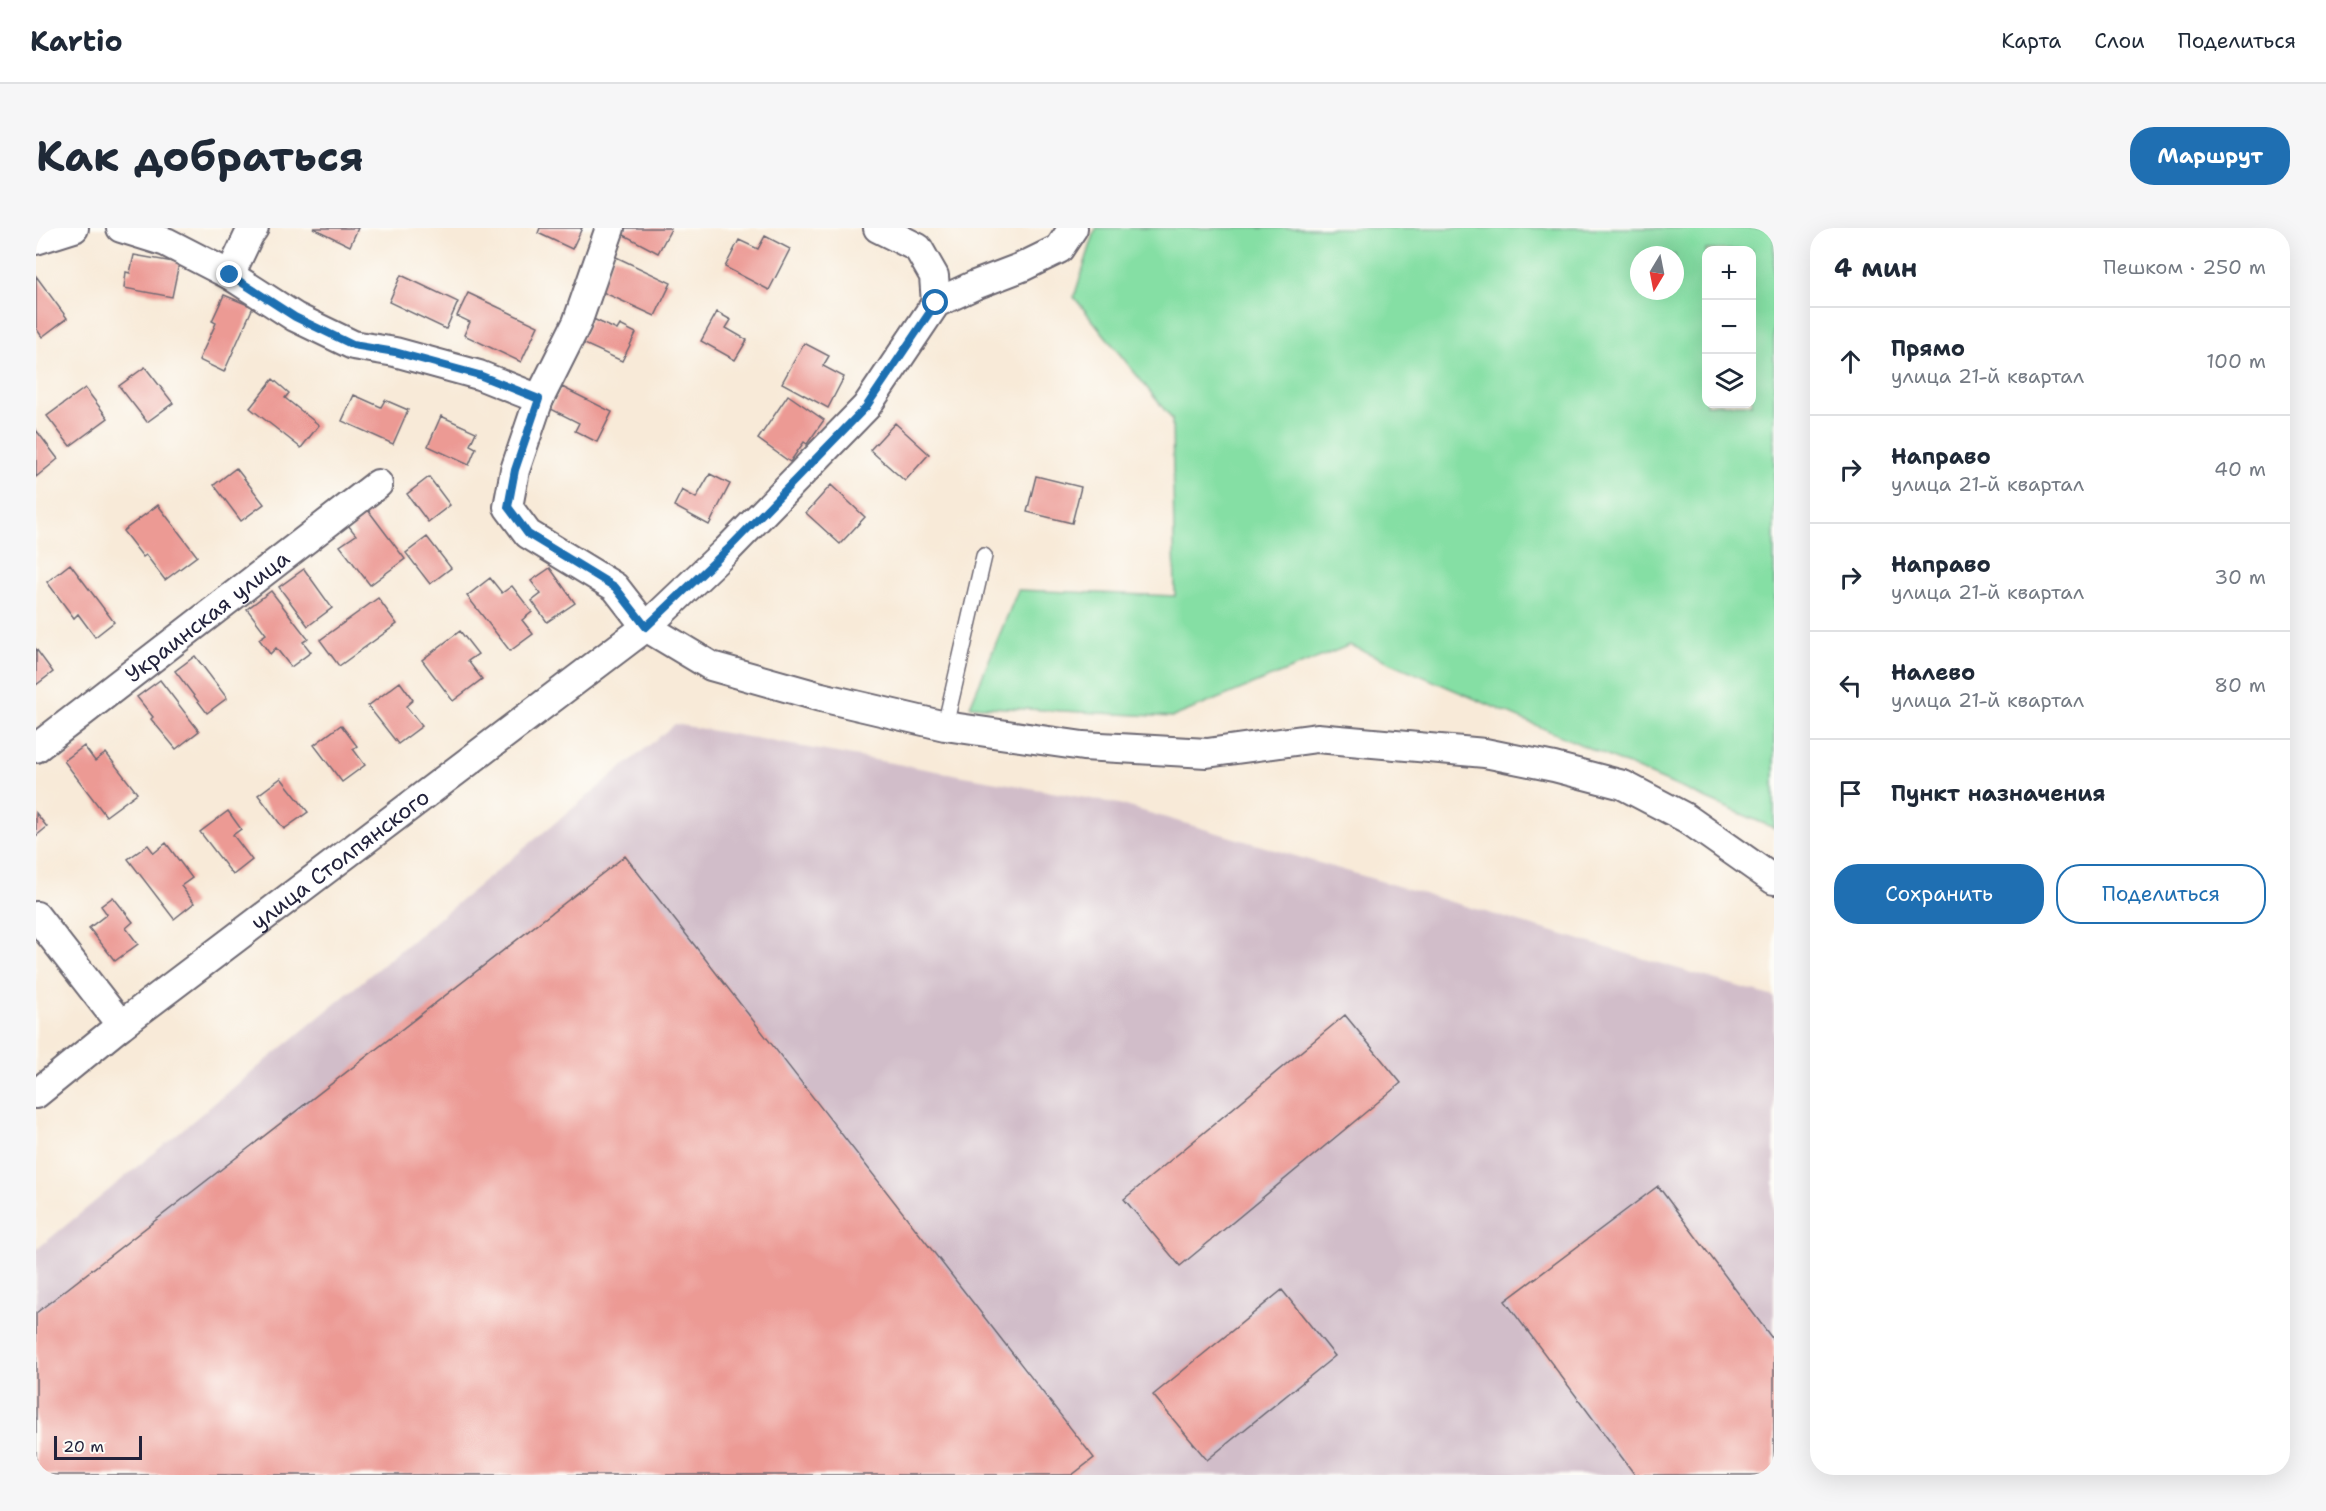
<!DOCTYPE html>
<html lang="ru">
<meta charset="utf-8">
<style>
:root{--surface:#fff;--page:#f6f6f7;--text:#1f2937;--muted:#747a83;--line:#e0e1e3;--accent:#1f6fb2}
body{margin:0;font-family:"Shantell Sans",sans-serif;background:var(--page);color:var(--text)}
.controls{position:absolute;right:18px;top:18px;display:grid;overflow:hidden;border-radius:12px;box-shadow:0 6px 24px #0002}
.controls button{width:54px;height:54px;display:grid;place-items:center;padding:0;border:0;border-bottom:2px solid var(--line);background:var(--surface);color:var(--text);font:30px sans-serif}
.compass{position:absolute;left:1594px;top:18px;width:54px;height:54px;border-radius:50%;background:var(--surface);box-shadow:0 6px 24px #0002;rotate:190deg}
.scale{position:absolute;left:18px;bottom:15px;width:88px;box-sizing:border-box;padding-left:6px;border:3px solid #22223b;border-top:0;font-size:16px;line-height:21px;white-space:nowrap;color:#22223b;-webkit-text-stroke:4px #fdfcf7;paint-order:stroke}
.stop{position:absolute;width:18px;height:18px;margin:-14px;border:4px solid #1f6fb2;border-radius:50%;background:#fff}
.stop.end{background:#1f6fb2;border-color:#fff;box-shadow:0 2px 6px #0008}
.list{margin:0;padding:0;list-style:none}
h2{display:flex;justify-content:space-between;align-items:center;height:78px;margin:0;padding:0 24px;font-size:26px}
h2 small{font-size:20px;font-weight:400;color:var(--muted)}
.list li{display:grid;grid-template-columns:39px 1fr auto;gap:18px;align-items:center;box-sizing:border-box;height:108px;padding:0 24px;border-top:2px solid var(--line)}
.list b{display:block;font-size:22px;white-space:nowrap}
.list p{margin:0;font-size:20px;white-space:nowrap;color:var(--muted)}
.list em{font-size:20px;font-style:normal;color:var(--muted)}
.actions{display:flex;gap:12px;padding:18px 24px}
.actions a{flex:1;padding:14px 0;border:2px solid var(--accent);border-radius:24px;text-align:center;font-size:21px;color:var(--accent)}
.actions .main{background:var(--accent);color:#fff}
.icon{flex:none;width:33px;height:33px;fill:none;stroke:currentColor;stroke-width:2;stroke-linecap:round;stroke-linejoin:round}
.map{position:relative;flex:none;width:1738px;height:1247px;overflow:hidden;border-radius:24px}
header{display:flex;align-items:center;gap:36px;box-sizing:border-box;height:84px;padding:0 30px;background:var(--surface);border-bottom:2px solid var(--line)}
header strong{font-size:28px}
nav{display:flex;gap:33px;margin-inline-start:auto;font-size:21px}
.intro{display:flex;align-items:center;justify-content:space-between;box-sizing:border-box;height:144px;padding:0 36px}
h1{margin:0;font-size:42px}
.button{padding:15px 27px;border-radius:24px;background:var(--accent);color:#fff;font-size:21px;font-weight:700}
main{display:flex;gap:36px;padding:0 36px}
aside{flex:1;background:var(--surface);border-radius:24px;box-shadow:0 6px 24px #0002}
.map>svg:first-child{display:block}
.industrial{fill:#d1bdc9}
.green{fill:#85dfa4;stroke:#548070;stroke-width:1.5;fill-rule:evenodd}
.building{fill:#ec9a94}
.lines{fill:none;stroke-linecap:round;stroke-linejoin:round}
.lane-casing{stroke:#6d6872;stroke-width:18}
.street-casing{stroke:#6d6872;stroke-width:32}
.lane{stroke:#fff;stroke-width:15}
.street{stroke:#fff;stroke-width:28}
.route{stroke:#1f6fb2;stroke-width:8}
.labels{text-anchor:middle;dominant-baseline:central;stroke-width:5;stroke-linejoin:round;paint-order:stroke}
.street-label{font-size:22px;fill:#22223b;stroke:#fdfcf7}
</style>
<header>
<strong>Kartio</strong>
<nav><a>Карта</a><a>Слои</a><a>Поделиться</a></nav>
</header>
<div class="intro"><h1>Как добраться</h1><a class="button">Маршрут</a></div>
<main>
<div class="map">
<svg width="1738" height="1247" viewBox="0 0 1738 1247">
<rect width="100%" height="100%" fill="#fdfcf7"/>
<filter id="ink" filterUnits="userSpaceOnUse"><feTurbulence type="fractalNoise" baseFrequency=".0167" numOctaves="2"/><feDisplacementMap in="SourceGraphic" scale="12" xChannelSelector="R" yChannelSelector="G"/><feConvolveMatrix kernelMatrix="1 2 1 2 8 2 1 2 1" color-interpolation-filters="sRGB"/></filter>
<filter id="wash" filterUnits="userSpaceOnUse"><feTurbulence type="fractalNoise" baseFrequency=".008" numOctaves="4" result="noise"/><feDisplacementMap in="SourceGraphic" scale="24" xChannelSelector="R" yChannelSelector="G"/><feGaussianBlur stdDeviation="1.35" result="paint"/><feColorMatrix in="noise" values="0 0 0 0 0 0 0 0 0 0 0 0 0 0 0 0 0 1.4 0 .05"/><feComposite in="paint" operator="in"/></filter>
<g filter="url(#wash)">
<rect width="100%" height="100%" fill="#f8ead8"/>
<path class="industrial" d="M639 496 1083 576 1738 769V1247H0V1022Z"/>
<path class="green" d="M1060 0H1738V600L1314 417 1137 489 934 478 982 362 1139 368 1136 191 1038 69ZM1670 22H1716V176H1670ZM1603 27H1639V63H1603Z"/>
<g id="blocks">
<path class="building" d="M277 0H322L314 18Z
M504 0H546L536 21 502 5Z
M589 0H633L635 1 622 25 586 6Z
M729 8 754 21 733 62 689 39 703 12 722 21Z
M98 27 143 35 136 69 88 60 90 44 94 45Z
M578 28 635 55 619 88 562 62Z
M365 47 422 74 410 101 353 74Z
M0 48 31 90 6 109 0 100Z
M432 65 502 98 485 134 428 107 434 94 421 88Z
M188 67 217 79 188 144 163 132 180 95 176 93Z
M681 84 695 92 690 100 711 112 699 132 665 113Z
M555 90 581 102 584 97 600 105 586 133 544 114Z
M768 115 793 128 787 138 808 149 792 180 746 155Z
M109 139 137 175 111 194 83 158Z
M237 151 253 165 249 170 283 197 265 220 214 180Z
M526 159 576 184 561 214 539 203 543 195 515 181Z
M49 160 72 190 34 218 11 188Z
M318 167 345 179 349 172 372 182 357 216 306 193Z
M752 167 788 192 771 216 768 214 754 234 722 211Z
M405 188 440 204 434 217 440 220 433 237 392 218Z
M859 195 893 226 869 253 834 222Z
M0 202 22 231 0 249Z
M200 240 228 276 205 293 178 257Z
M674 246 694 256 673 297 638 278 646 262 660 270Z
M1000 248 1045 259 1036 295 991 284Z
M393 249 414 277 392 294 371 266Z
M795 257 829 289 804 316 770 285Z
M122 277 161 328 129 352 110 327 107 329 87 303Z
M332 282 369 331 334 357 304 318 320 307 312 297Z
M391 309 415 340 394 356 370 325Z
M34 336 78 394 59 409 42 386 38 390 11 354Z
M514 340 539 375 511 394 496 373 505 366 495 353Z
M268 341 296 380 272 398 243 359Z
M454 350 466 365 476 358 496 384 486 392 497 406 474 423 431 368Z
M235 363 272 411 267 414 275 424 255 439 240 420 234 426 223 411 230 406 211 381Z
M342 370 361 396 303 438 284 412Z
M424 403 442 426 432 433 446 451 417 473 386 432Z
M0 421 17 444 0 457Z
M159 428 191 470 171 485 139 443Z
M124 452 163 503 140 521 115 491 117 489 101 469Z
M364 454 377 472 370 478 386 498 362 516 332 478Z
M305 497 321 518 317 521 329 537 306 554 278 517Z
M48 518 59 533 70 525 101 565 70 588 28 533Z
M245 550 272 584 248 601 222 567Z
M192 583 205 601 197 607 216 632 197 647 164 604Z
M0 585 11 599 0 608Z
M130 615 156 650 145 658 158 675 138 691 92 631 112 617 118 625Z
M589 628 1058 1230 1036 1247H0V1085Z
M77 669 97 694 90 700 102 716 79 733 53 700 71 686 65 678Z
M1309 787 1365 855 1144 1038 1088 971Z
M1622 958 1738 1113V1247H1599L1469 1073Z
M1246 1062 1299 1128 1171 1232 1117 1167Z"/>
</g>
</g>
<g filter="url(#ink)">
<use href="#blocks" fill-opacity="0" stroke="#6d6872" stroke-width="1.5"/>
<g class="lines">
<defs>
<path id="lane" d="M909 498 948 328"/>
<g id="street">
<path d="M85 0 130 14 194 47 259 89 317 117 359 124 443 147 503 171"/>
<path d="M574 0 541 95 503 171 479 242 472 279 492 306 579 359 610 399 675 438 785 469 909 498 1047 518 1171 525 1281 510 1449 525 1518 539 1587 557 1650 590 1738 652"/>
<path d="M842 0 882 20 898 48 900 75"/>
<path d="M0 12 38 0"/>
<path d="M194 47 213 7 218 0"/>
<path id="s1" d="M0 520 342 256"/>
<path d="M0 688 85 797"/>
<path id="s2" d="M0 866 85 797 610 399 691 322 830 179 900 75 939 57 986 39 1023 21 1037 0"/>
</g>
</defs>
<use href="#lane" class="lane-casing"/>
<use href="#street" class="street-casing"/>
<use href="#lane" class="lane"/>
<use href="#street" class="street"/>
</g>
</g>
<g class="lines" filter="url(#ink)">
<path class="route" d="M194 47 259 89 317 117 359 124 443 147 503 171 479 242 472 279 492 306 579 359 610 399 691 322 830 179 900 75"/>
</g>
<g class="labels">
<g class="street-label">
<text stroke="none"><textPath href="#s1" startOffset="216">Украинская улица</textPath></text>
<text stroke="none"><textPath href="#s2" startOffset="384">улица Столпянского</textPath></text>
</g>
</g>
</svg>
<div class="controls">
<button>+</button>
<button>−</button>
<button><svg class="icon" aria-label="layers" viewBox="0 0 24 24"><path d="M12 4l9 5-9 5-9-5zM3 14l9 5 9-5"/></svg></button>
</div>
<svg class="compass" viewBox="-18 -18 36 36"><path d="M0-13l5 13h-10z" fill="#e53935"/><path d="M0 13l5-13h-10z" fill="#747a83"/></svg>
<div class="scale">20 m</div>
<div class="stop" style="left:900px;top:75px"></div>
<div class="stop end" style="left:194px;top:47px"></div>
</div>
<aside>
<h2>4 мин<small>Пешком · 250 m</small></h2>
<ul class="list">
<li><svg class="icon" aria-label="ahead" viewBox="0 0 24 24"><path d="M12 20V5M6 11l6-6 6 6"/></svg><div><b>Прямо</b><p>улица 21-й квартал</p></div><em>100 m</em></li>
<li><svg class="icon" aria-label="right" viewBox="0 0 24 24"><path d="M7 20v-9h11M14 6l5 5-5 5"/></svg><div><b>Направо</b><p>улица 21-й квартал</p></div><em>40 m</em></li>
<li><svg class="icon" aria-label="right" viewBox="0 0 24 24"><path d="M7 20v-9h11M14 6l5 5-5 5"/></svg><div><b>Направо</b><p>улица 21-й квартал</p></div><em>30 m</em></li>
<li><svg class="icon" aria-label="left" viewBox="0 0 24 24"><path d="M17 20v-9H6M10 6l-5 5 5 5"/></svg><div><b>Налево</b><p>улица 21-й квартал</p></div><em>80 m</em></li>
<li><svg class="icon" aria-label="arrive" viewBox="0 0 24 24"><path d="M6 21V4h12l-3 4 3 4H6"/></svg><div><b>Пункт назначения</b></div></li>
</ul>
<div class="actions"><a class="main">Сохранить</a><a>Поделиться</a></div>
</aside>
</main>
